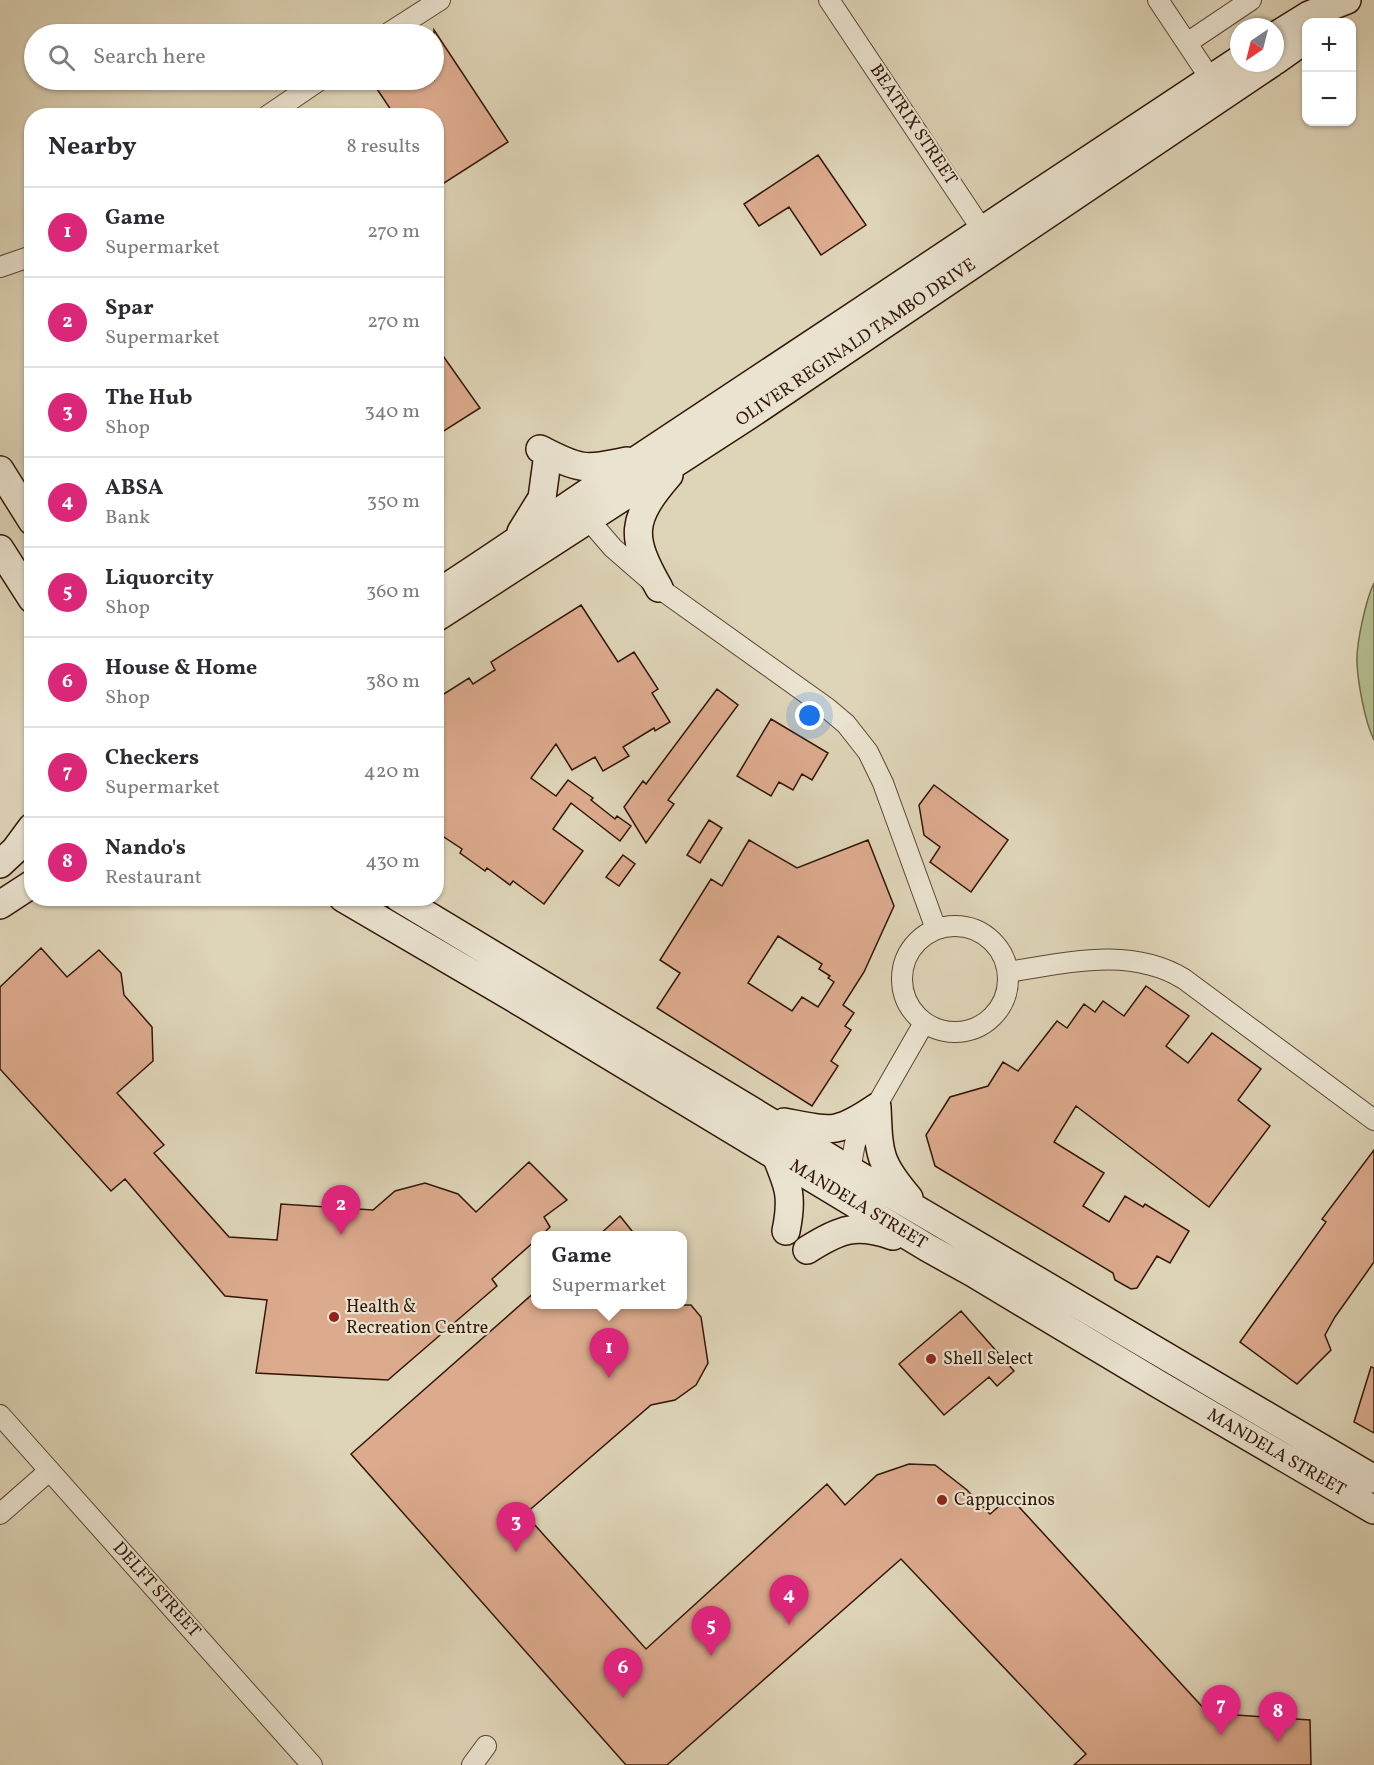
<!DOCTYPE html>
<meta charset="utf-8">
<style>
:root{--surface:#fff;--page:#f2f2f3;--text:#2b2b33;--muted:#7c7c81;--line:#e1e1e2;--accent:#db2777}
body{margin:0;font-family:Vollkorn,serif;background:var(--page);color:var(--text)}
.controls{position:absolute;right:18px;top:18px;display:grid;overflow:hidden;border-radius:12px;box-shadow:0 2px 4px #0004}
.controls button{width:54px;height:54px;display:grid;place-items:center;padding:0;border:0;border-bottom:2px solid var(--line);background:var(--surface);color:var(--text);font:30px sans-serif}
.compass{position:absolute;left:1230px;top:18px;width:54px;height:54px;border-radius:50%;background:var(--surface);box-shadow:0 2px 4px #0004;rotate:215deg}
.you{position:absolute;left:810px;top:716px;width:21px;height:21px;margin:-15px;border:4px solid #fff;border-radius:50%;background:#1a73e8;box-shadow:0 0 0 9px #1a73e833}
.badge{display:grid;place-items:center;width:39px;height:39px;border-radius:50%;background:var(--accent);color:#fff;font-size:20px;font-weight:700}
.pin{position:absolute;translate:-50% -50px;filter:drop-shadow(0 2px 3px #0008)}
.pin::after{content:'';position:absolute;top:32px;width:21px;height:18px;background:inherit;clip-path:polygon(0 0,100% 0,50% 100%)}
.popup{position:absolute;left:531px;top:1231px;width:156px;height:78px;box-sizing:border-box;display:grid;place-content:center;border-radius:12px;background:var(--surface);filter:drop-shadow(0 2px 4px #0005);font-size:20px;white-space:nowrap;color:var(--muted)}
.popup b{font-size:22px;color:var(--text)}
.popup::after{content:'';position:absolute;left:50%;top:100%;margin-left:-12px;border:12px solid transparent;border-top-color:var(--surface)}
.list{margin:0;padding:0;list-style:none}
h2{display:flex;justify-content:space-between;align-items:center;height:78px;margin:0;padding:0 24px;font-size:26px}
h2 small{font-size:20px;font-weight:400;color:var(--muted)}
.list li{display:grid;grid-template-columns:39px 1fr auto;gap:18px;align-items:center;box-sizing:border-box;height:90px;padding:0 24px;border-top:2px solid var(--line)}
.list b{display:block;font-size:22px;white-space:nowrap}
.list p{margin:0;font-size:20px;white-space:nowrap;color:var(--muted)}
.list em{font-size:20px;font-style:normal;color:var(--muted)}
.icon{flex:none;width:33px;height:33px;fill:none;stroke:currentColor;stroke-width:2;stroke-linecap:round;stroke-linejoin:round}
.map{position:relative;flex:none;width:1374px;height:1765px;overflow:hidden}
.search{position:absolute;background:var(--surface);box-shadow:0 2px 4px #0004;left:24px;top:24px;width:420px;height:66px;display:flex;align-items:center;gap:15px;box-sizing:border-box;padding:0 21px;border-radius:33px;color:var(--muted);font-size:22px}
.panel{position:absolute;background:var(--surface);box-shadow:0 2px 4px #0004;left:24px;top:108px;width:420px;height:798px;border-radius:24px}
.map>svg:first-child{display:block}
.green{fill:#b3bc8d;stroke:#726a4a;stroke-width:1.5}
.building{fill:#dcaa8d;stroke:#321707;stroke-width:1.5;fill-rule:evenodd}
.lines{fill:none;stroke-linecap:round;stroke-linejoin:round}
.minor-casing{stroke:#5d4633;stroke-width:22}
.secondary-casing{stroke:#321707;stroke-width:30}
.minor{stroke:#eae3d0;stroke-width:20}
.secondary{stroke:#eae3d0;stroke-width:27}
.poi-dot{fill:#8f2418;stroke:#eae3d0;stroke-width:2}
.labels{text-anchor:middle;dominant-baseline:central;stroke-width:4.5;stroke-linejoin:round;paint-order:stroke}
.street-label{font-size:18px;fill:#321707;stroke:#eae3d0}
.poi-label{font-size:18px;fill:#321707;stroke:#eae3d0;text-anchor:start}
</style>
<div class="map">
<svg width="1374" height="1765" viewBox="0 0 1374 1765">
<rect width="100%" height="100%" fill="#ded4b7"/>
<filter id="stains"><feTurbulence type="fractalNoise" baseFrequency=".00333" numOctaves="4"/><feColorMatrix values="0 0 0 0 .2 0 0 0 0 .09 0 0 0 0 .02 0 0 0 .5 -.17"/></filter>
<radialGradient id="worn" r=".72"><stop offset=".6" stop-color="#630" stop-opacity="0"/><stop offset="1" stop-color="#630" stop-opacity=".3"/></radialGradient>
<path class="green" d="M1374 583V740C1365 722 1358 684 1357 663 1356 644 1366 599 1374 583Z"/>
<path class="building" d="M434 30 508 142 441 185 436 178V116H395L371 80H434Z
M818 155 866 225 821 255 789 207 759 226 744 204Z
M436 346 480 408 436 436Z
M581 605 618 662 634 652 658 689 652 693 670 722 655 731 654 728 623 747 629 756 603 771 595 757 572 770 556 744 531 778 556 796 568 780 593 798 591 800 615 819 617 816 631 826 620 841 571 803 553 829 583 851 544 904 513 881 510 885 487 868 485 871 460 853 462 849 438 833 443 826 436 822V699L469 678 473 684 495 670 491 662Z
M717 689 738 705 668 800 674 804 646 843 624 807 643 781 646 784Z
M771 719 828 753 812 780 802 774 793 790 779 782 771 796 737 776Z
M934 785 1008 840 971 892 930 862 940 847 924 835 919 805Z
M709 820 722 828 700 863 687 855Z
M749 840 797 868 868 840 894 906 864 972 843 1005 854 1013 845 1026 851 1030 831 1061 838 1066 812 1106 657 1008 680 973 660 960 711 879 722 886ZM778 936 822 964 819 969 830 976 828 978 834 982 818 1007 802 997 792 1011 748 983Z
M623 855 635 864 619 886 606 877Z
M41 948 67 977 99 950 121 973 124 995 152 1027 153 1061 117 1093 164 1145 154 1153 229 1237 277 1240 281 1204 373 1210 395 1191 425 1183 458 1194 476 1212 529 1162 567 1200 544 1217 550 1227 541 1236H536V1240L492 1279 497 1286 388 1380 256 1373 267 1300 225 1296 125 1179 111 1191 0 1069V987Z
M1146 986 1189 1016 1166 1046 1188 1063 1212 1033 1261 1069 1238 1100 1270 1126 1209 1207 1076 1106 1054 1142 1104 1173 1083 1206 1109 1222 1125 1196 1143 1207 1145 1204 1189 1231 1170 1263 1157 1256 1137 1288 1131 1289 1115 1280 1113 1273 935 1166 926 1135 950 1097 988 1086 1003 1062 1018 1071 1057 1021 1067 1028 1084 1004 1095 1012 1103 1001 1124 1016Z
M1374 1150V1262L1335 1317 1325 1335 1331 1350 1297 1384 1240 1342 1326 1222 1322 1219Z
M620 1216 636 1236H598Z
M536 1291V1305H691L701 1317 708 1363 696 1385 675 1400 651 1405 525 1514 646 1649 827 1484 845 1505 877 1475 909 1464 935 1465 967 1490 990 1514 1010 1497 1208 1713 1310 1720 1311 1765H1074L1086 1754 901 1559 667 1765H626L351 1454Z
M961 1311 1014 1371 997 1386 989 1377 944 1415 899 1364Z
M1371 1367 1374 1368V1433L1354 1422Z"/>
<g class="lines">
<defs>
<path id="minor" d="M829 0 989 240
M1158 0 1218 90
M387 34 440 0
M1187 43 1251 0
M267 116 320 80
M0 267 32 256
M581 511 613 548 659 588 827 708 846 724 868 752 883 783 936 929
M902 979a53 53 0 1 1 106 0a53 53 0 1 1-106 0Z
M1008 972C1067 963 1130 946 1184 979L1374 1120
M844 1181 850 1170 855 1143 924 1023
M0 1415 312 1765
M0 1514 49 1471
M472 1765 486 1746"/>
<path id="secondary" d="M1275 36 1309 15 1347 0
M1275 61 1306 39
M540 449C580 470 584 470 627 461
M0 470 32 521
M521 532 542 498 547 461
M0 549 32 599
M659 588C630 537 630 520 669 475
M436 594C505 550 570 503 638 459 839 327 1038 192 1239 60
M436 618 748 416 1272 63
M0 864 15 850 32 827
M343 898 522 1003 928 1248 973 1273 1160 1385 1374 1510
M399 898 850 1170 1374 1479
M0 905 32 884
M877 1107C879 1153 878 1162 909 1198
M784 1122C832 1131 836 1135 877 1107
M776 1156C789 1187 793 1197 786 1231
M807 1250C840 1229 856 1223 893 1236"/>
</defs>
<use href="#minor" class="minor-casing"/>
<use href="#secondary" class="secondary-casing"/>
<use href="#minor" class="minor"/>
<use href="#secondary" class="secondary"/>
</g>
<g class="poi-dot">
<circle cx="334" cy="1317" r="6"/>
<circle cx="931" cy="1359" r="6"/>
<circle cx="942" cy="1500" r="6"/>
</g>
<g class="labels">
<g class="street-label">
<text transform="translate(913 125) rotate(56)">BEATRIX STREET</text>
<text transform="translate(856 343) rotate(-34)">OLIVER REGINALD TAMBO DRIVE</text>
<text transform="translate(858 1205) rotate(31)">MANDELA STREET</text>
<text transform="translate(1276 1453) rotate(30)">MANDELA STREET</text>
<text transform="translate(156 1590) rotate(48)">DELFT STREET</text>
</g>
<g class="poi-label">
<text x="346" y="1307">Health &amp;<tspan x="346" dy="21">Recreation Centre</tspan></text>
<text x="943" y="1359">Shell Select</text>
<text x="954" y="1500">Cappuccinos</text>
</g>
</g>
<rect width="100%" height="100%" filter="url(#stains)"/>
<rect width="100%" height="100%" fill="url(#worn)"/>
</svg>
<div class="controls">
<button>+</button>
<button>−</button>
</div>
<svg class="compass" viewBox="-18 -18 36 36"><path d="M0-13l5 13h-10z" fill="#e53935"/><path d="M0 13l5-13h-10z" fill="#7c7c81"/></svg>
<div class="you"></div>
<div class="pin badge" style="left:609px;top:1378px">1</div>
<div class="popup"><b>Game</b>Supermarket</div>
<div class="pin badge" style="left:341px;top:1235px">2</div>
<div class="pin badge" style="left:516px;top:1552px">3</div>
<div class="pin badge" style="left:789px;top:1625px">4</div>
<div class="pin badge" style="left:711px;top:1656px">5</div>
<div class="pin badge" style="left:623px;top:1698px">6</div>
<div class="pin badge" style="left:1221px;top:1735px">7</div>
<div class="pin badge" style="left:1278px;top:1742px">8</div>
<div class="search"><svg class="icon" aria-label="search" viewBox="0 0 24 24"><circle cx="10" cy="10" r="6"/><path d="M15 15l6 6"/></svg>Search here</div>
<section class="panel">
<h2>Nearby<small>8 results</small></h2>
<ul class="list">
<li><span class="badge">1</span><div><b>Game</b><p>Supermarket</p></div><em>270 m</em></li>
<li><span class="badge">2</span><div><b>Spar</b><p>Supermarket</p></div><em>270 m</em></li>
<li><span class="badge">3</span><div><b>The Hub</b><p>Shop</p></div><em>340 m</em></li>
<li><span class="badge">4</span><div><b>ABSA</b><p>Bank</p></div><em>350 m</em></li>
<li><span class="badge">5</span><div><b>Liquorcity</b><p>Shop</p></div><em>360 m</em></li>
<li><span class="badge">6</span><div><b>House &amp; Home</b><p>Shop</p></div><em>380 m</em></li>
<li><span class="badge">7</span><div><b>Checkers</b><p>Supermarket</p></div><em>420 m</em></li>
<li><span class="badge">8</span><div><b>Nando's</b><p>Restaurant</p></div><em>430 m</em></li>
</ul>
</section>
</div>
